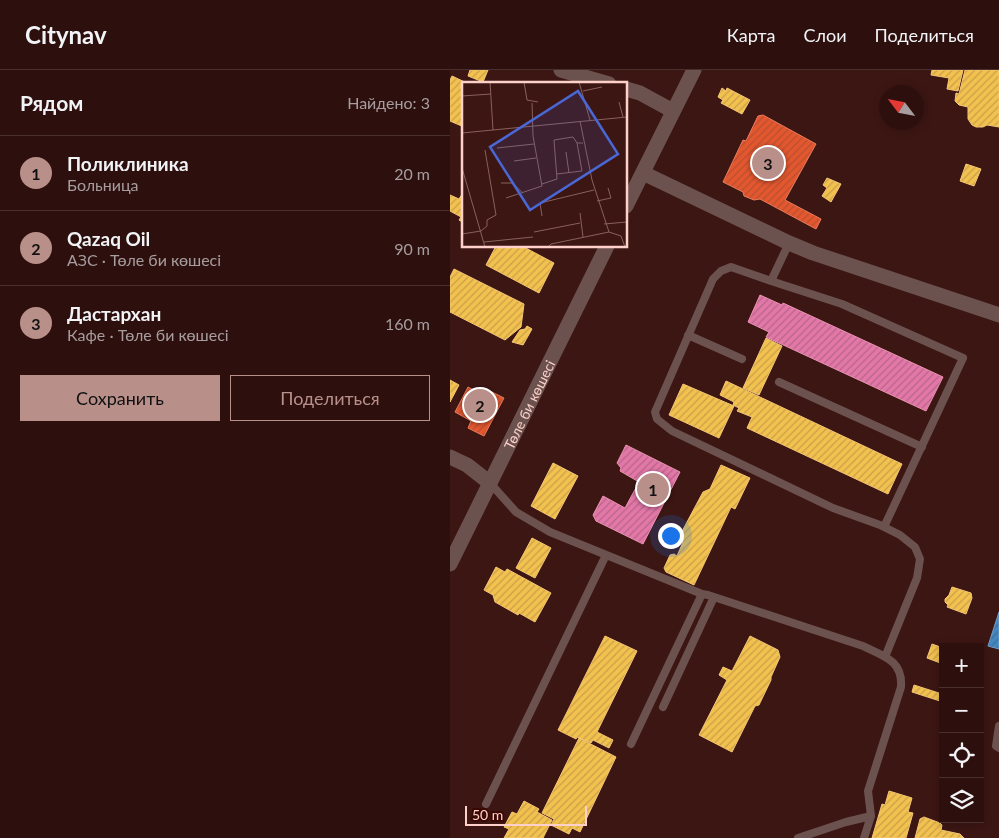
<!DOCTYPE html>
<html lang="ru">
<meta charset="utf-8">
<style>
:root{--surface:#2d100e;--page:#391e1c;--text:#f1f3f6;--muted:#a79d9e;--line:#48302e;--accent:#b99089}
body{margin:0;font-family:Lato,sans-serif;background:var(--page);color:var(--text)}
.controls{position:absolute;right:15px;bottom:15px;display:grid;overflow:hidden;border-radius:0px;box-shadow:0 2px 8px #0003}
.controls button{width:45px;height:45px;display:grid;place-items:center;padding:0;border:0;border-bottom:1px solid var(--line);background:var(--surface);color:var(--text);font:25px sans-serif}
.compass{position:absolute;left:429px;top:15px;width:45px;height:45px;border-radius:50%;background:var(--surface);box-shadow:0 2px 8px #0003;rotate:302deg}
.scale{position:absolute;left:15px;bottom:12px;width:122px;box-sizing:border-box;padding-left:5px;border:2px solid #fdd1c9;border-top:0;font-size:14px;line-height:18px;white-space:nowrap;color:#fdd1c9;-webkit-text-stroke:4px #3b0703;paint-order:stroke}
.you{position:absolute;left:220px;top:465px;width:18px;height:18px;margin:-12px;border:4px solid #fff;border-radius:50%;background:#1a73e8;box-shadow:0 0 0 8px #1a73e833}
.badge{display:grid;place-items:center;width:32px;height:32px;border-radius:50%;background:var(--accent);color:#111;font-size:16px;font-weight:700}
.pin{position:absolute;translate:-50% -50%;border:2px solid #fff;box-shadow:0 1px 5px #0006}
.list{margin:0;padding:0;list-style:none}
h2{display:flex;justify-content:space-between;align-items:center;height:65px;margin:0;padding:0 20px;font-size:21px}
h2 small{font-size:16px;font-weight:400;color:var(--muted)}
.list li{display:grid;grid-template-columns:32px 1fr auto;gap:15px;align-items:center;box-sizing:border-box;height:75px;padding:0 20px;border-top:1px solid var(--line)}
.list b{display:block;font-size:19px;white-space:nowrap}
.list p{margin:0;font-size:16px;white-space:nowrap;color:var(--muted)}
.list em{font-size:16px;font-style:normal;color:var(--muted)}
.actions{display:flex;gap:10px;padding:15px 20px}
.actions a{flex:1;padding:11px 0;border:1px solid var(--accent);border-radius:0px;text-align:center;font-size:18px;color:var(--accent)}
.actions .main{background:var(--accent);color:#111}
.icon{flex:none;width:28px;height:28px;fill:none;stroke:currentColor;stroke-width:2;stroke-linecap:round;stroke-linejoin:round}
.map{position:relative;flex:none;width:549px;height:768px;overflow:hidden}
header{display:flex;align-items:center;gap:30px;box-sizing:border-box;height:70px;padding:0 25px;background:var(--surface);border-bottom:1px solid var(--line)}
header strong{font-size:24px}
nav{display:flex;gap:28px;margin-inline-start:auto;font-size:18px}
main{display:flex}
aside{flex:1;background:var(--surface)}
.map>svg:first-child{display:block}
.homes{fill:url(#homes-hatch);stroke:#f5c673}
.shops{fill:url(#shops-hatch);stroke:#ec7c5c}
.schools{fill:url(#schools-hatch);stroke:#789ec6}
.health{fill:url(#health-hatch);stroke:#eb92b2}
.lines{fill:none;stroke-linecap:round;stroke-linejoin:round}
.service{stroke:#6c524f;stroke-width:8}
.minor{stroke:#6c524f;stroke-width:15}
.labels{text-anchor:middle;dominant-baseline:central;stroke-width:5;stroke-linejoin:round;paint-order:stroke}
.street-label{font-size:14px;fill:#fdd1c9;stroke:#3b0703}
.inset-road{fill:none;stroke:#89615c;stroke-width:1}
.view{fill:#4a68d5;fill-opacity:0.15;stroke:#4a68d5;stroke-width:2.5}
.inset-edge{fill:none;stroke:#fdd1c9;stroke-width:2.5}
</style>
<header>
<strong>Citynav</strong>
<nav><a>Карта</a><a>Слои</a><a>Поделиться</a></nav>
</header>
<main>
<aside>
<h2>Рядом<small>Найдено: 3</small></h2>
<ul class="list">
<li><span class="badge">1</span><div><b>Поликлиника</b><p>Больница</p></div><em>20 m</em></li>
<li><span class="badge">2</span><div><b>Qazaq Oil</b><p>АЗС · Төле би көшесі</p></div><em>90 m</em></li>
<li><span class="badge">3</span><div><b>Дастархан</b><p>Кафе · Төле би көшесі</p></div><em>160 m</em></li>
</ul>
<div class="actions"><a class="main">Сохранить</a><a>Поделиться</a></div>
</aside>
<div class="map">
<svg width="549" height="768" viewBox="0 0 549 768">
<defs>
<pattern id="homes-hatch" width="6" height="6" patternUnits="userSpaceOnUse" patternTransform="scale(1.25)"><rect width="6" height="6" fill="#f2c14e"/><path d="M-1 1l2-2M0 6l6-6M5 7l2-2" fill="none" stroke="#c8a04a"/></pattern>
<pattern id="shops-hatch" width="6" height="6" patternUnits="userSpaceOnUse" patternTransform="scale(1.25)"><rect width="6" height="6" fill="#e4572e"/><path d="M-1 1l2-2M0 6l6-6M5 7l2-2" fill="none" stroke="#b65032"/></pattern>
<pattern id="schools-hatch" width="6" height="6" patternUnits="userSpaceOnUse" patternTransform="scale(1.25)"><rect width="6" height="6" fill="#3f88c5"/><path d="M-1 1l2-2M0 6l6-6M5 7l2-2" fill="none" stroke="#446e95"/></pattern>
<pattern id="health-hatch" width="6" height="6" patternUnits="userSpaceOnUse" patternTransform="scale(1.25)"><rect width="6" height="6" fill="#e377a8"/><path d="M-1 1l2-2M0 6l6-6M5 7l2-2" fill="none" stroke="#b66688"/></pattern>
</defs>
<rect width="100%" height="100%" fill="#3c1613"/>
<path class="homes" d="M20 0H38L33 12 18 6Z
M482 0H513L508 21 497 19 499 8 481 5Z
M515 0H549V57L537 55 533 57H526L522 55 518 49V37L509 35 505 31 506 23 509 24Z
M2 6 19 14H14V57L0 51V10Z
M272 18 276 21 277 18 300 30 292 44 271 33 273 30 268 27Z
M516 94 531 99 524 116 510 111Z
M377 108 391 114 381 132 372 126 377 118 373 115Z
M14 121V153L9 150 11 147 0 141V125L9 129Z
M46 176H72L104 193 89 223 36 195Z
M4 199 74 234 71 257 55 270 0 242V207Z
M77 256 82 259 73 275 62 272 70 260 75 259Z
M316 268 332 276 309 325 293 318Z
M0 310 9 315 0 332Z
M276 311 452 394 438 424 297 358 302 347 287 341 289 338 283 335 284 332 270 325Z
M233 314 284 336 269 368 219 345Z
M103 393 128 406 105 449 81 436Z
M271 395 300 408 285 439 281 437 244 515 216 502 214 498 220 485 224 484 227 486 233 472 229 467 253 422 260 419Z
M82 468 101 478 85 508 66 498Z
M46 497 55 502 57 499 101 523 85 552 69 543 68 545 45 532 43 525 34 520Z
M502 517 521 523 522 528 516 544 497 537 498 535 495 532V529L499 525Z
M155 566 187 581 147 662 163 670 159 678 143 670 141 673 127 667 126 669 108 660Z
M300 566 328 580 330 587 321 607V610L309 635 305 636 282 682 249 665 277 610 269 605 273 597 282 601Z
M482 574 493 578V594L477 588Z
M464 615 492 624 490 631 462 622Z
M129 668 166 687 130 762 122 758 119 764 101 755 104 749 92 743Z
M439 721 462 728 458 742 463 743 456 768H422L432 734 435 735Z
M74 731 89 739 87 742 102 750 93 768H54L59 759 54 757 62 742 67 744Z
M474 747 490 753 492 755 491 760 510 764 514 768H465L470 749Z"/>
<path class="shops" d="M313 45 366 74 335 130 371 149 366 159 310 129 304 130 294 126 293 122 273 112 293 70 296 71 308 46Z
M18 317 33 325 36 319 54 328 34 366 18 358 21 351 5 342Z"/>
<path class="schools" d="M549 542V579L538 576Z"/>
<path class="health" d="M310 225 332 235 333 233 493 307 476 341 316 267 319 262 298 252Z
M176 375 230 402 193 474 146 451 143 445 153 426 175 438 189 412 170 401 171 398 167 393Z"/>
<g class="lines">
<path class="service" d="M339 173 321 211 281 197 271 201 263 209 205 342 207 349 222 361 383 438 430 455 450 465 465 477 470 489 467 508 435 587
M321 211 392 234 513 288 434 457
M238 265 292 289
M329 312 472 377
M40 413 66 442 100 462 252 524 258 525 413 576C433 586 453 590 451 617L418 721 421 746 414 768
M213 637 264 527
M549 656 546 676 549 678
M181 674 252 524
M36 734 156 485
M348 768 396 752 421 746"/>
<g class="minor">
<path d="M111 0 159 14"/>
<path d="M176 19 190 23 223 41"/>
<path d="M193 103 339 173 363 183 549 245"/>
<path d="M176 136 244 0"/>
<path d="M0 387 17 395 40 413"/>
<path id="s1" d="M0 494 157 176"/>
</g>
</g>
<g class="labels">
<g class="street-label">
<text stroke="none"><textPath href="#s1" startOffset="178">Төле би көшесі</textPath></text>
</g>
</g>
<g transform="translate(12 12)">
<rect width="165" height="165" fill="#3c1613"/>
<path class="inset-road" d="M28 0 31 48M62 0 65 18 76 20M117 0 128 38M121 9 140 5M0 14 29 12M157 20 161 35M118 39 130 98 147 150M0 51 165 35M35 66 72 62M104 70 107 91M52 79 74 76M0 86 23 165M95 92 120 89 115 61M39 101H50L61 111M80 102 95 97 92 58 111 55 115 61H121M44 116 80 104 71 54 70 21M135 119 149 116 146 106M118 131 121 155M80 134 78 121 132 108M142 142 165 140M72 150 118 141M0 152 19 149 25 144V138L34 133 23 68M22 160 71 155M86 165 89 162 147 150 159 154 163 165"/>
<path class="view" d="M116 9 156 72 68 128 28 65Z"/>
<rect width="165" height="165" class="inset-edge"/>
</g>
</svg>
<div class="controls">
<button>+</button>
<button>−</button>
<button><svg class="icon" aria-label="locate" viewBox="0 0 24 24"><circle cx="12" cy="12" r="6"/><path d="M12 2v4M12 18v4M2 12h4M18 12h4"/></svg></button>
<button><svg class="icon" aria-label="layers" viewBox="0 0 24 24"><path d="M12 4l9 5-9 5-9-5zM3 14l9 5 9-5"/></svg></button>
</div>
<svg class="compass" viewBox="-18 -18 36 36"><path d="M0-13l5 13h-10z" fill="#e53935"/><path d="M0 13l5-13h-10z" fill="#a79d9e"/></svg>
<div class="scale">50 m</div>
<div class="you"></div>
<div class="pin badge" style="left:203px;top:419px">1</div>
<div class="pin badge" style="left:30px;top:335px">2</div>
<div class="pin badge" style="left:318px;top:93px">3</div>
</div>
</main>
